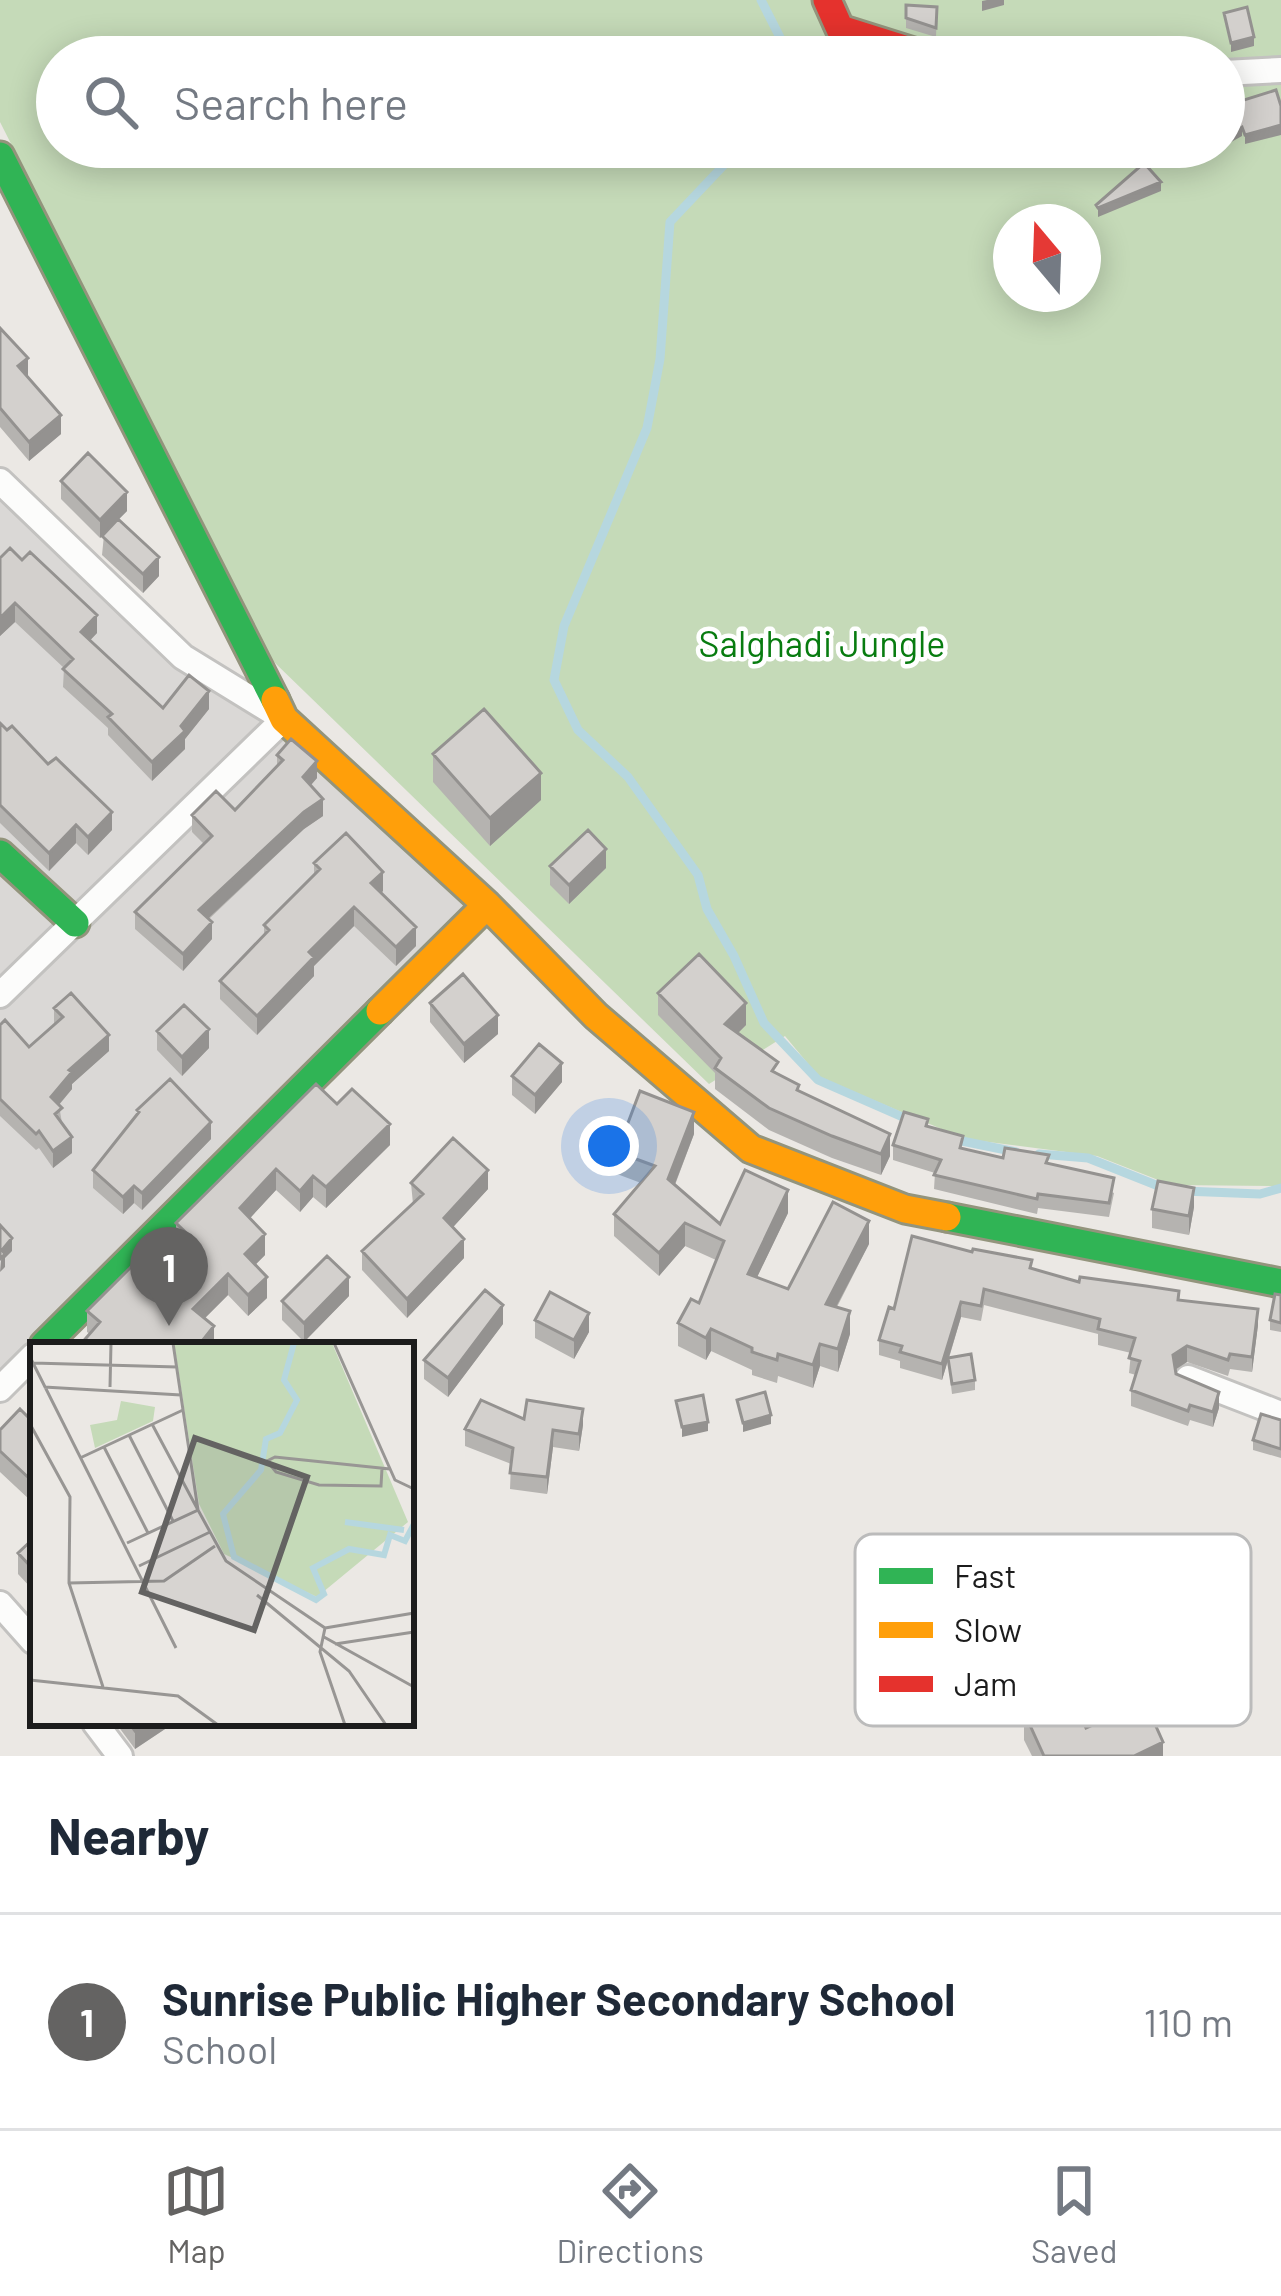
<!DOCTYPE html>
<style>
:root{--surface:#fff;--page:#f6f6f7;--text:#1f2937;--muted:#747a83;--line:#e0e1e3;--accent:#646362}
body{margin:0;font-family:Barlow,sans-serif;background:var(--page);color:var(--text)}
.compass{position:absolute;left:993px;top:204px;width:108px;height:108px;border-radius:50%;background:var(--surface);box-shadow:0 6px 30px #0003;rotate:341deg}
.you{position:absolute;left:609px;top:1146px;width:42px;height:42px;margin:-30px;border:9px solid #fff;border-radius:50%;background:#1a73e8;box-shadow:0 0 0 18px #1a73e833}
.badge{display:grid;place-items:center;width:78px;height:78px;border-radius:50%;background:var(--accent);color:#fff;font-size:39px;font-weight:700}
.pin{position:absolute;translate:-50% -99px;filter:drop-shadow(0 3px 6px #0008)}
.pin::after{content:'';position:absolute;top:63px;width:42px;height:36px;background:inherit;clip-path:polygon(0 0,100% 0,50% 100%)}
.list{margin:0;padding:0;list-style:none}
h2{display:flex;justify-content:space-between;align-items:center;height:156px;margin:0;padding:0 48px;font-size:51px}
h2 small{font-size:39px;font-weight:400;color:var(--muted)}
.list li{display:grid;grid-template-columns:78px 1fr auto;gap:36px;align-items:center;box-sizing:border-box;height:216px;padding:0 48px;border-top:3px solid var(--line)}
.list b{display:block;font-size:45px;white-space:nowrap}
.list p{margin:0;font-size:39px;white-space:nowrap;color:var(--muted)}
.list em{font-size:39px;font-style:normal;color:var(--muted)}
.icon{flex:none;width:66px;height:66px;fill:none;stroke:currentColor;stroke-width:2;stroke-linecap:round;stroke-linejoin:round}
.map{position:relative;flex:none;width:1281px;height:1756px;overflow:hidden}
.search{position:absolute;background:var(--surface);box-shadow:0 6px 30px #0003;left:36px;right:36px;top:36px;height:132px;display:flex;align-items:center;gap:30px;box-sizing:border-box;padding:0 42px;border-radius:66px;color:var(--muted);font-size:45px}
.sheet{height:372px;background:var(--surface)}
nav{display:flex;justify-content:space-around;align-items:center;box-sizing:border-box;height:168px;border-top:3px solid var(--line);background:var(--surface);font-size:33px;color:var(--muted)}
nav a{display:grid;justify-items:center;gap:6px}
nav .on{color:var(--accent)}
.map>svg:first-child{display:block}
.residential{fill:#dad8d6}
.forest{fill:#c5dab8;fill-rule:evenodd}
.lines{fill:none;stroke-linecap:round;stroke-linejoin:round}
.stream{stroke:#b6d7df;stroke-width:9}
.street-casing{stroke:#c3c2c0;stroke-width:30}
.fast-casing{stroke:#93947c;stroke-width:33}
.slow-casing{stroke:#93947c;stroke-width:33}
.jam-casing{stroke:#93947c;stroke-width:33}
.street{stroke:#fcfcfb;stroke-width:24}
.fast{stroke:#30b455;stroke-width:27}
.slow{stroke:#ff9f0a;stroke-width:27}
.jam{stroke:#e5322d;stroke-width:27}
.wall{fill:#b5b3b0}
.shaded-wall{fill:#949290}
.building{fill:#d3d0cd;stroke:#949290;stroke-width:3}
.labels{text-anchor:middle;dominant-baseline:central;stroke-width:9;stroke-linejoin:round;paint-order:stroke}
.park-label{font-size:36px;fill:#087c10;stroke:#fff}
.inset-river{fill:none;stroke:#b6d7df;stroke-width:6}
.inset-road{fill:none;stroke:#989694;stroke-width:3}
.view{fill:#646362;fill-opacity:0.15;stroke:#646362;stroke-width:6}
.inset-edge{fill:none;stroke:#1c1c1c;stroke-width:6}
.key{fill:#fff;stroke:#bbb;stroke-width:3}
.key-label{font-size:33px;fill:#1c1c1c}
</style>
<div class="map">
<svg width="1281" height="1756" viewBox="0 0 1281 1756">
<rect width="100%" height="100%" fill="#ebe8e4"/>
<path class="residential" d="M0 487 232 696 473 903 0 1381Z"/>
<path class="forest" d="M0 0H1281V1186L1171 1185 1097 1156 965 1139 819 1077 785 1036 709 1084 273 661 0 122ZM57 57H1224V147H57ZM1011 222H1083V294H1011Z"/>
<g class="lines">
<path class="stream" d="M761 0 790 57
M741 147 670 222 660 359 647 428 564 626 554 680 578 730 628 777 698 875 707 909 734 956 764 1023 818 1080 914 1122
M957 1140 1016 1152
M1039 1154 1088 1158 1166 1189
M1183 1191 1260 1194 1281 1188"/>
<defs>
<path id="street" d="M1224 73 1281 70
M0 481 183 657 284 719 0 995
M1188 1378 1281 1414
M0 1389 33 1356
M0 1604 33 1641
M95 1723 120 1756"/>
<path id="fast" d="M0 156 275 700
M0 854 75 923
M947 1217 1281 1283
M44 1345 380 1011"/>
<path id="slow" d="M275 700 284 719 487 905 596 1016 751 1149 905 1209 947 1217
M380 1011 487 905"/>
<path id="jam" d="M827 0 840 29 929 57"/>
</defs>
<use href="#street" class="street-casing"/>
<use href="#fast" class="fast-casing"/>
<use href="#slow" class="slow-casing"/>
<use href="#jam" class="jam-casing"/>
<use href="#street" class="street"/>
<use href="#fast" class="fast"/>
<use href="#slow" class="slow"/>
<use href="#jam" class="jam"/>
</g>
<path class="wall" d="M906 5 937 7 936 37 906 28Z
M0 328 61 434 29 461 0 427Z
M61 481 127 511 118 520 159 576 143 593 102 555 104 535 100 538 61 499Z
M0 558 97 633 90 640 163 708 209 709 185 739V749L152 781 108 735V728L63 687 64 668 15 622 0 636Z
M0 723 112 830 88 855 76 843 49 871 0 823Z
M433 754 541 800 490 846 433 782Z
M277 755 317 778 311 785 323 816 304 829 209 919 212 939 183 971 135 929V912L204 844 192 832V815L235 810 277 765Z
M314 863 383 891 381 893 416 946 396 966 354 926 314 966V976L257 1035 220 999V981L264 936V925L314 875Z
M550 866 606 868 569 904 550 885Z
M658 993 746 1025 738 1033 778 1074 799 1091 890 1156 881 1175 832 1158 769 1130 715 1089V1073L658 1015Z
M430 1003 498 1034 464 1063 430 1022Z
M54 1008 109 1051 72 1084V1089L59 1105 62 1123 72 1153 53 1168 39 1148 36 1150 0 1116V1025L29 1047 54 1025Z
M157 1031 209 1048 182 1076 157 1050Z
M512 1076 562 1082 535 1114 512 1095Z
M337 1104 390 1145 326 1208 313 1197 300 1212 276 1190 250 1218 265 1255 255 1265 267 1298 248 1316 228 1295 205 1318 214 1345H80L90 1334 87 1332V1311L164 1280 187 1254 176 1244V1223Z
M137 1110 211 1139 142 1210 134 1203 123 1214 93 1188V1170L137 1115Z
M928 1127 963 1149 1003 1158 1049 1164 1114 1193 1109 1217 1038 1208 1037 1214 934 1189 935 1173 893 1160V1145Z
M694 1134 675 1185 720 1224 788 1213 757 1277 788 1289 869 1244 837 1307 850 1334 838 1372 820 1366 813 1388 778 1376 777 1383 752 1375V1370L711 1351 706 1360 678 1346V1323L699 1303 716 1260 685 1246 659 1276 614 1236V1214L641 1183 617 1174V1152Z
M411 1183 488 1189 453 1227 464 1258 407 1318 362 1270V1251L413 1204Z
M1194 1207 1189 1235 1152 1228V1209Z
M1032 1268 1079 1282 1179 1300 1258 1325 1252 1372 1230 1369 1228 1376 1187 1362 1175 1370 1176 1374 1219 1408 1213 1427 1190 1420 1188 1426 1131 1406V1390L1136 1375 1129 1373 1131 1353 1098 1345V1334L984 1305 981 1321 961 1317 949 1358 975 1380V1390L952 1394 948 1360 942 1380 900 1368V1361L879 1355V1340L894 1309Z
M1281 1295V1332L1270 1330V1320Z
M349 1296 304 1342 282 1320V1301Z
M535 1320 589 1332 574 1359 535 1338Z
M503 1324 448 1397 424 1379V1360Z
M33 1413 31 1501 0 1472V1430L29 1418Z
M524 1419 583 1425 579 1451 553 1447 547 1494 510 1489 511 1464 465 1446V1429Z
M1281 1420V1458L1253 1450V1440Z
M33 1539V1589H32L18 1574V1553Z
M1024 1712 1163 1756H1032L1024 1740Z
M118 1723H168V1727L135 1749 118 1726Z"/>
<path class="shaded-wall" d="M987 0H1004V5L982 11V1Z
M1254 37V46L1231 52V43Z
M1281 125V135L1245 144V135Z
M1242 127V136L1224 146V136Z
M1161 182V191L1098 217V208Z
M28 358V377L18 366Z
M61 415V434L29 461V442Z
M127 492V511L100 538V520Z
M159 557V576L143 593V574Z
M15 603V622L0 636V618Z
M97 615V633L81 650V632Z
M209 691V709L185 739V749L152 781V762Z
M317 761V778L303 794V777Z
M541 773V800L490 846V818Z
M323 799V816L304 829 199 927V910L304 812Z
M112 812V830L88 855V837Z
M76 825V843L49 871V853Z
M606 849V868L569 904V885Z
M383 872V891L371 902V883Z
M354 907V926L314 966V976L257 1035V1016L309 952Z
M212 922V939L183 971V954Z
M416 927V946L396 966V947Z
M746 1003V1025L725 1046V1024Z
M498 1015V1034L464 1063V1044Z
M209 1029V1048L182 1076V1057Z
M109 1035V1051L72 1084V1089L51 1114V1097L69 1070Z
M562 1063V1082L535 1114V1095Z
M694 1112V1134L668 1202V1179Z
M211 1122V1139L142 1210V1193Z
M390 1124V1145L326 1208V1187Z
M890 1134V1156L881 1175V1154Z
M72 1137V1153L53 1168V1151Z
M276 1169V1190L240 1229V1208Z
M488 1170V1189L444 1237V1218Z
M313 1176V1197L300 1212V1191Z
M134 1186V1203L123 1214V1197Z
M1194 1188V1207L1189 1235V1216Z
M788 1190V1213L748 1296V1274Z
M869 1221V1244L826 1326V1304Z
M685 1223V1246L659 1276V1253Z
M265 1234V1255L245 1275V1254Z
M12 1238V1251L5 1258V1267L0 1272 2 1250Z
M464 1239V1258L407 1318V1299Z
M228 1274V1295L193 1330V1309Z
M267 1277V1298L248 1316V1295Z
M349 1277V1296L304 1342V1323Z
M961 1302V1317L942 1380V1364Z
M503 1305V1324L448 1397V1378Z
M1258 1309V1325L1252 1372V1357Z
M850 1311V1334L838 1372V1349Z
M589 1313V1332L574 1359V1340Z
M214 1326V1345H199Z
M711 1329V1351L706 1360V1338Z
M820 1344V1366L813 1388V1365Z
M1187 1346V1362L1173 1371V1355Z
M1219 1392V1408L1213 1427V1412Z
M583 1409V1425L579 1451V1434Z
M771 1415V1424L743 1432V1423Z
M708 1422V1431L682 1437V1427Z
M553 1430V1447L547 1494V1477Z
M146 1723H168V1727L135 1749V1731Z
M1163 1742V1756H1134Z"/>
<path class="building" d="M906 5 937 7 936 28 906 18Z
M1247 7 1254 37 1231 43 1224 13Z
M1276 90 1281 106V125L1245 135 1242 127 1224 136V104L1225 106Z
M1144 163 1161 182 1098 208 1096 205Z
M0 328 28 358 18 366 61 415 29 442 0 408Z
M88 453 127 492 100 520 61 481Z
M118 519 159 557 143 574 102 536Z
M10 548 22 560 30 552 97 615 81 632 163 708 189 675 209 691 181 726 185 731 152 762 108 717 112 714 63 669 73 659 15 603 0 618V558Z
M484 709 541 773 490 818 433 754Z
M0 723 7 730 12 726 48 764 56 758 112 812 88 837 76 825 49 853 0 805Z
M291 739 317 761 303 777 323 799 304 812 199 910 212 922 183 954 135 912 212 836 192 815 216 791 235 810 283 760 277 755Z
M588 830 606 849 569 885 550 866Z
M346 833 383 872 371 883 416 927 396 947 354 907 309 952 314 957 257 1016 220 981 269 930 264 925 320 869 314 863Z
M699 954 746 1003 725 1024 778 1062 772 1071 799 1085 797 1090 890 1134 881 1154 832 1136 769 1108 715 1068 721 1058 658 993Z
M463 974 498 1015 464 1044 430 1003Z
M71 993 109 1035 69 1070 72 1072 51 1097 62 1108 55 1114 72 1137 53 1151 39 1131 36 1134 0 1099V1025L5 1020 29 1047 63 1017 54 1008Z
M184 1005 209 1029 182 1057 157 1031Z
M539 1044 562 1063 535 1095 512 1076Z
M170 1079 211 1122 142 1193 134 1186 123 1197 93 1170 139 1112 137 1110Z
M316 1084 337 1104 352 1089 390 1124 326 1187 313 1176 300 1191 276 1169 240 1208 265 1234 245 1254 267 1277 248 1295 228 1274 193 1309 214 1326 199 1345H144L140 1342 137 1345H80L100 1322 87 1311 140 1258 164 1280 197 1243 176 1223Z
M640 1091 694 1112 668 1179 720 1224 745 1170 788 1190 748 1274 788 1289 833 1202 869 1221 826 1304 850 1311 838 1349 820 1344 813 1365 778 1354 777 1360 752 1352V1348L711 1329 706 1338 678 1323 691 1299 699 1303 724 1241 685 1223 659 1253 614 1214 655 1166 617 1152Z
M904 1112 928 1119 926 1126 963 1136 960 1148 1003 1158 1005 1148 1049 1155 1046 1163 1114 1178 1109 1203 1038 1194 1037 1199 934 1175 941 1160 893 1145Z
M453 1138 488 1170 444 1218 464 1239 407 1299 362 1251 423 1194 411 1183Z
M1158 1181 1194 1188 1189 1216 1152 1209Z
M0 1225 12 1238 2 1250 5 1254 0 1259Z
M912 1236 972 1252 973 1249 1032 1260 1030 1268 1079 1282 1080 1277 1146 1286 1179 1291 1178 1300 1258 1309 1252 1357 1230 1354 1228 1360 1187 1346 1173 1355 1176 1374 1219 1392 1213 1412 1190 1405 1188 1411 1131 1390 1140 1361 1129 1358 1135 1338 1098 1329 1100 1319 984 1289 981 1306 961 1302 942 1364 900 1352 902 1346 879 1340 889 1307 894 1309Z
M327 1256 349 1277 304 1323 282 1301Z
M485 1290 503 1305 448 1378 424 1360Z
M550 1292 589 1313 574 1340 535 1320Z
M1275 1294 1281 1295V1323L1270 1320Z
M971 1354 975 1380 952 1384 948 1358Z
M765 1392 771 1415 743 1423 737 1400Z
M703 1395 708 1422 682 1427 676 1401Z
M481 1400 524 1419 527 1400 583 1409 579 1434 553 1430 547 1477 510 1473 513 1448 465 1429Z
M20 1409 29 1418 33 1413V1478L31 1480 0 1451V1430Z
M1261 1414 1281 1420V1449L1253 1440Z
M33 1539V1568H32L18 1553Z
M1070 1691 1086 1728 1145 1702 1163 1742 1134 1756H1044L1024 1712Z
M129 1723H146L135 1731Z"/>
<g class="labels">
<g class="park-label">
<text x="822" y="642">Salghadi Jungle</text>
</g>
</g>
<g transform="translate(30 1342)">
<rect width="384" height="384" fill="#ebe8e4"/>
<path d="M144 1H302L378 180 287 255 194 212 169 162ZM91 59 125 65 123 79 65 106 60 83 87 78Z" fill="#c5dab8"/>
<path class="inset-river" d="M264 1 254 38 267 58 250 91 236 97 231 128 193 172 204 215 286 258 294 252 283 226 319 207 354 213 360 193 375 199 384 182M315 180 374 188"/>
<path class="inset-road" d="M143 1 168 168 196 219 295 286 290 310 315 383M304 1 365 138 384 147M0 15 146 306M3 21 147 25M14 45 151 53M80 45 81 1M0 82 40 155 39 241 73 345M99 93 143 179M74 105 118 191M50 116 153 68M352 126 351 144 289 143 246 130 237 119 245 115 360 127M384 187V244M97 201 168 168 122 82M109 224 180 190M39 241 134 239 185 204M227 253 319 329 356 383M295 286 384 271M294 295 384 345M305 302 384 290M0 338 148 354 188 383"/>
<path class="view" d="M165 96 277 135 224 288 112 250Z"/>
<rect width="384" height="384" class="inset-edge"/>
</g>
<rect x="855" y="1534" width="396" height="192" rx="18" class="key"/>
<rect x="879" y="1568" width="54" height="16" fill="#30b455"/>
<rect x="879" y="1622" width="54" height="16" fill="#ff9f0a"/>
<rect x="879" y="1676" width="54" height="16" fill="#e5322d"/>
<g class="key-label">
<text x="954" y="1588">Fast</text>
<text x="954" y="1642">Slow</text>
<text x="954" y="1696">Jam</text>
</g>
</svg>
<svg class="compass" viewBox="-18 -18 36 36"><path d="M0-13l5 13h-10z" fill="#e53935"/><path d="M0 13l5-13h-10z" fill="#747a83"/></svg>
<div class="you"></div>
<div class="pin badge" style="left:169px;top:1326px">1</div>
<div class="search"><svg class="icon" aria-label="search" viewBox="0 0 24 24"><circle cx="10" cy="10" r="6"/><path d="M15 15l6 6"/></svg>Search here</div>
</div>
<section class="sheet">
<h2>Nearby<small></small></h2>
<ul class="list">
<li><span class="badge">1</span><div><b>Sunrise Public Higher Secondary School</b><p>School</p></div><em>110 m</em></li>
</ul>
</section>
<nav>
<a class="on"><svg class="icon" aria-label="map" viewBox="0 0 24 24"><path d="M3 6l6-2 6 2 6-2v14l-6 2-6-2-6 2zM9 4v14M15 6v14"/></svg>Map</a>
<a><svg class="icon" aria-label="directions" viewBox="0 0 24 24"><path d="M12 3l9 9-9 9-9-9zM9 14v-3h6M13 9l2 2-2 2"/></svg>Directions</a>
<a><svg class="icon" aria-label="saved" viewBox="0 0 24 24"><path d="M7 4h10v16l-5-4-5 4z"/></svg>Saved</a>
</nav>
